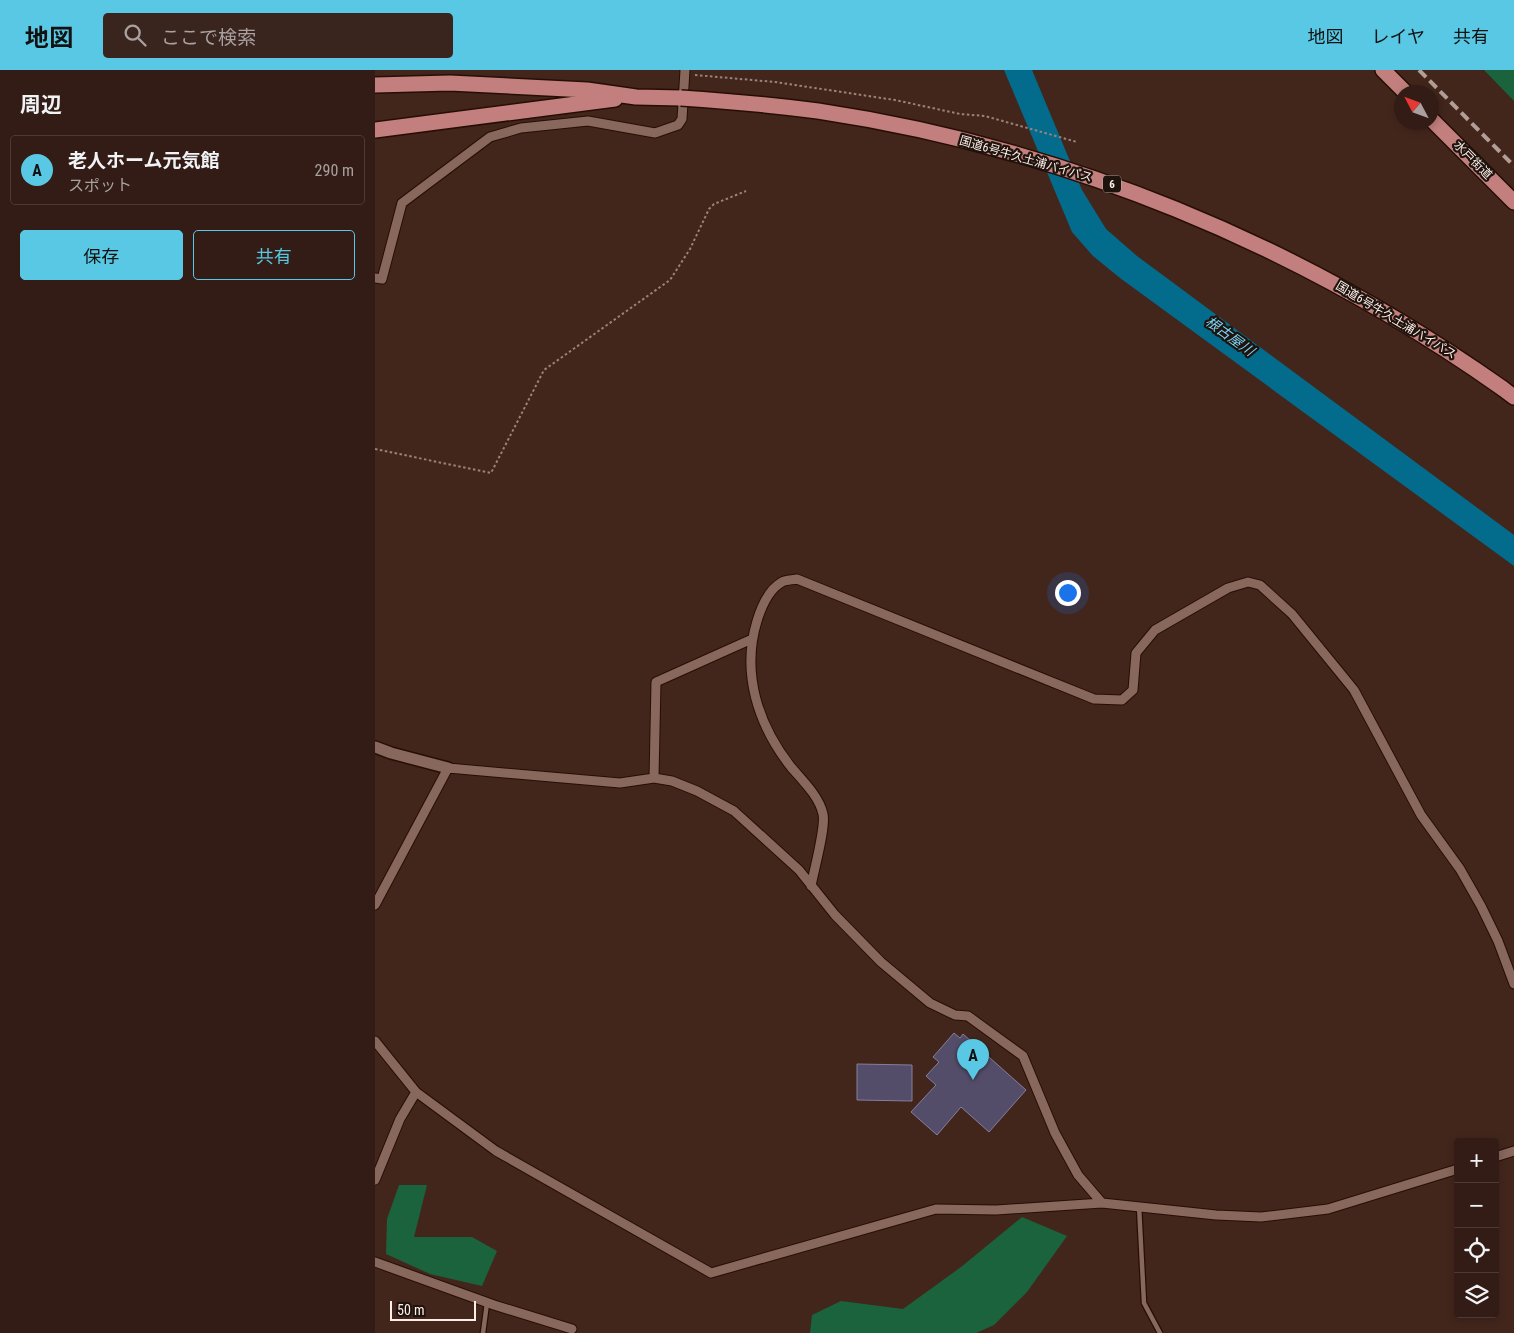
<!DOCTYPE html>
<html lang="ja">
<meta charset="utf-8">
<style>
:root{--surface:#321c15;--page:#3a251e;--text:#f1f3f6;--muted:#a8a1a0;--line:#4d3a34;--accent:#59c8e4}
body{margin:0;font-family:"Roboto Condensed","Noto Sans JP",sans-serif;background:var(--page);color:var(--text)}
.controls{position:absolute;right:15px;bottom:15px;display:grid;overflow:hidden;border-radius:5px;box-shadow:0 2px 8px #0003}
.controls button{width:45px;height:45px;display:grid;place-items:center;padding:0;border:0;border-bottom:1px solid var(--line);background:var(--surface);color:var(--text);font:25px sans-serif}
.compass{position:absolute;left:1019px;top:15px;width:45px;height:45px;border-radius:50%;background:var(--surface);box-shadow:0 2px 8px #0003;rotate:311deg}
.scale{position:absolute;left:15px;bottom:12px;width:86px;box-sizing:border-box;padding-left:5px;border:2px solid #fdeee8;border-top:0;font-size:14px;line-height:18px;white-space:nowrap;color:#fdeee8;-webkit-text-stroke:4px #1f130e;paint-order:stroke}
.you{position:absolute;left:692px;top:522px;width:18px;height:18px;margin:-12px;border:4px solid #fff;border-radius:50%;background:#1a73e8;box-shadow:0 0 0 8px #1a73e833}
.badge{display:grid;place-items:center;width:32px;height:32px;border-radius:50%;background:var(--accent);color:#111;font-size:16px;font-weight:700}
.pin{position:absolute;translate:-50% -41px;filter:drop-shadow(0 1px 2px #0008)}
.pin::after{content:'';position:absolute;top:26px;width:18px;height:15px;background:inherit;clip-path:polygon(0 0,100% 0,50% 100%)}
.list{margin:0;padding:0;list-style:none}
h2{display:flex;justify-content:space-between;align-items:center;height:65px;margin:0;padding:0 20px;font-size:21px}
h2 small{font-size:16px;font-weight:400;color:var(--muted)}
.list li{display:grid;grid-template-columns:32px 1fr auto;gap:15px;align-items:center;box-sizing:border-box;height:70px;margin:0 10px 10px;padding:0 10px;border:1px solid var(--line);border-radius:5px}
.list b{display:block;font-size:19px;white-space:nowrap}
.list p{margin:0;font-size:16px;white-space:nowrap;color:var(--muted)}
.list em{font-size:16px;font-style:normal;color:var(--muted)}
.actions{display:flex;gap:10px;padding:15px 20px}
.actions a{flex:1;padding:11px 0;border:1px solid var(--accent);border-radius:5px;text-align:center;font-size:18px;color:var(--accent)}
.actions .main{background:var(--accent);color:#111}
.icon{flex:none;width:28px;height:28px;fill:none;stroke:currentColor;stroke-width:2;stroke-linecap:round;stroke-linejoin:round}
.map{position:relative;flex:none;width:1139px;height:1263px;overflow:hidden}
header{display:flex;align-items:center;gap:30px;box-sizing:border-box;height:70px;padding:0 25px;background:var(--accent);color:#111}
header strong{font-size:24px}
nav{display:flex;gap:28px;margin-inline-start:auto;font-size:18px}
.search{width:350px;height:45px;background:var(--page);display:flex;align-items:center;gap:12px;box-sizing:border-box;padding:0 18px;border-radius:5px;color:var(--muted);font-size:19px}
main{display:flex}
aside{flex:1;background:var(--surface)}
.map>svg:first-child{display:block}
.forest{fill:#1b633c}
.water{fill:#036c8c}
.building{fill:#534d69;stroke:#857e9d}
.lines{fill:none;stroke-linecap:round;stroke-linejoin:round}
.service-casing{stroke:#270e05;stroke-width:7}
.minor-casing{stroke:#270e05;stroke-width:11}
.tertiary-casing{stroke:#270e05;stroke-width:14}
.trunk-casing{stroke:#270e05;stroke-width:18}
.path{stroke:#99837b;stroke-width:2;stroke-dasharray:2.5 2.5;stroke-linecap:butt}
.service{stroke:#88675c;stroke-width:4.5}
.minor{stroke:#88675c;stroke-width:9}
.tertiary{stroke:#88675c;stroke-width:11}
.trunk{stroke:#c27f7d;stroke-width:15}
.rail{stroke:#b29e96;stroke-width:4;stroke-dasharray:10 5;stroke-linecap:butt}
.trunk-bridge-casing{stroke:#270e05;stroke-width:18;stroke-linecap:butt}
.trunk-bridge{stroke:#c27f7d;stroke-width:15}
.labels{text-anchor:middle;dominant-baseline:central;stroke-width:4.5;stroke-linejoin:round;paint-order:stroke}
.shield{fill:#1f130e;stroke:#baaca7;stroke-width:1}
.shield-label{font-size:11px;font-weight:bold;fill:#fdeee8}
.street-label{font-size:12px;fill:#fdeee8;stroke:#1f130e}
.water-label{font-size:14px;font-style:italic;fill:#7ad3f7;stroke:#1f130e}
</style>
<header>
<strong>地図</strong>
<div class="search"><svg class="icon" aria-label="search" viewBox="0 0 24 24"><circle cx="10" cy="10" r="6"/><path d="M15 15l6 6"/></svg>ここで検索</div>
<nav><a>地図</a><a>レイヤ</a><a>共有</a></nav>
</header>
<main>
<aside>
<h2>周辺<small></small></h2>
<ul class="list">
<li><span class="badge">A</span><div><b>老人ホーム元気館</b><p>スポット</p></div><em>290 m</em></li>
</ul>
<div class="actions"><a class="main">保存</a><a>共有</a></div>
</aside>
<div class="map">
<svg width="1139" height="1263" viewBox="0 0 1139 1263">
<rect width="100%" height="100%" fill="#42261c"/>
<path class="forest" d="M1109 0H1139V31Z
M24 1115H52L39 1167H97L122 1181 107 1216 55 1204 11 1184 12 1149Z
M647 1147 692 1166 652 1222 619 1255 601 1263H435L437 1245 466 1231 528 1239 586 1197Z"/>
<path class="water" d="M629 0H657L707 120 731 159 762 186 1139 465V496L745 208 718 186 697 162Z"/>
<path class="building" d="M579 963 585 968 588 964 651 1020 614 1062 586 1037 562 1065 536 1042 561 1015 551 1006 564 992 558 987Z
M482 994 537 995V1031L482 1030Z"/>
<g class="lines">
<defs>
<path id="service" d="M764 1136 769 1233 785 1263
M108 1263 112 1233"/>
<path id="minor" d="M0 208 7 209 27 133 115 67 146 58 213 51 280 63 303 55 307 49 310 0
M279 708 281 612 377 569
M436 816C439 800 451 757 448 744 444 726 427 710 416 697 383 655 366 603 382 551 386 538 394 519 407 512 410 510 417 510 422 509L719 629 747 630 758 620 761 583 780 560 853 518 873 512 885 515 917 544 979 620 1046 745 1085 799 1106 836 1123 871 1139 914
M0 835 73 698 245 713 279 708 297 711 322 721 359 741 424 800 460 845 506 892 555 933 580 945 593 946 648 986 680 1063 703 1105 727 1133
M0 971 41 1022 121 1081 336 1203 561 1139 621 1140 727 1133 841 1145 886 1147 953 1139 1083 1099
M1120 1087 1139 1081
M0 1110 25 1049 41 1022
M0 1192 119 1235 197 1259"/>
<path id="tertiary" d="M0 677 16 683 73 698"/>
<path id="trunk" d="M1008 0 1030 22
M0 15 75 13 212 20 261 27 306 28
M1056 49 1139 132
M0 60 240 29
M1127 318 1139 327"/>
</defs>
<use href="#service" class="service-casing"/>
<use href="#minor" class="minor-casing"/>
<use href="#tertiary" class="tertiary-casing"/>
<use href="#trunk" class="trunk-casing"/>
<path class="path" d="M320 5 400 12 520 30 585 44 610 46 702 72
M0 379 116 403 169 300 295 210 315 179 334 139 339 134 371 121"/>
<use href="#service" class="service"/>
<use href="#minor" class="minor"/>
<use href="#tertiary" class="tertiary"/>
<use href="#trunk" class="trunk"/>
<path class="rail" d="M1044 0 1139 96"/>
<defs>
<path id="trunk-bridge" d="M306 28C351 31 397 35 443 41 690 78 923 174 1127 318"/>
</defs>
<use href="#trunk-bridge" class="trunk-bridge-casing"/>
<use href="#trunk-bridge" class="trunk-bridge"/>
</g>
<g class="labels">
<rect class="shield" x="728" y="105.5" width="18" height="17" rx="4"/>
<g class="shield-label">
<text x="737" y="114">6</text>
</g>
<g class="street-label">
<text transform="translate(651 89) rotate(16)">国道6号牛久土浦バイパス</text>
<text transform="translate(1098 90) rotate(45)">水戸街道</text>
<text transform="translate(1021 250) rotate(31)">国道6号牛久土浦バイパス</text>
</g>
<g class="water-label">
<text transform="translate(855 266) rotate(36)">根古屋川</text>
</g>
</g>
</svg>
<div class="controls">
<button>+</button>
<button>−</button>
<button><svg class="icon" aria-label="locate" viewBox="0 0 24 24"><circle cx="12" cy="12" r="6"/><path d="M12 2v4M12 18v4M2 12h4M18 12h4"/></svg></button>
<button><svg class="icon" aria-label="layers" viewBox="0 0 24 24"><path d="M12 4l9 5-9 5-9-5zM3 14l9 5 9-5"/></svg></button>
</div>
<svg class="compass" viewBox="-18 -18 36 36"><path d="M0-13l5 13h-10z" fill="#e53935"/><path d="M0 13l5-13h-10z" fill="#a8a1a0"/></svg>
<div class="scale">50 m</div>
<div class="you"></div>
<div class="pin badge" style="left:598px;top:1010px">A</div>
</div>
</main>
